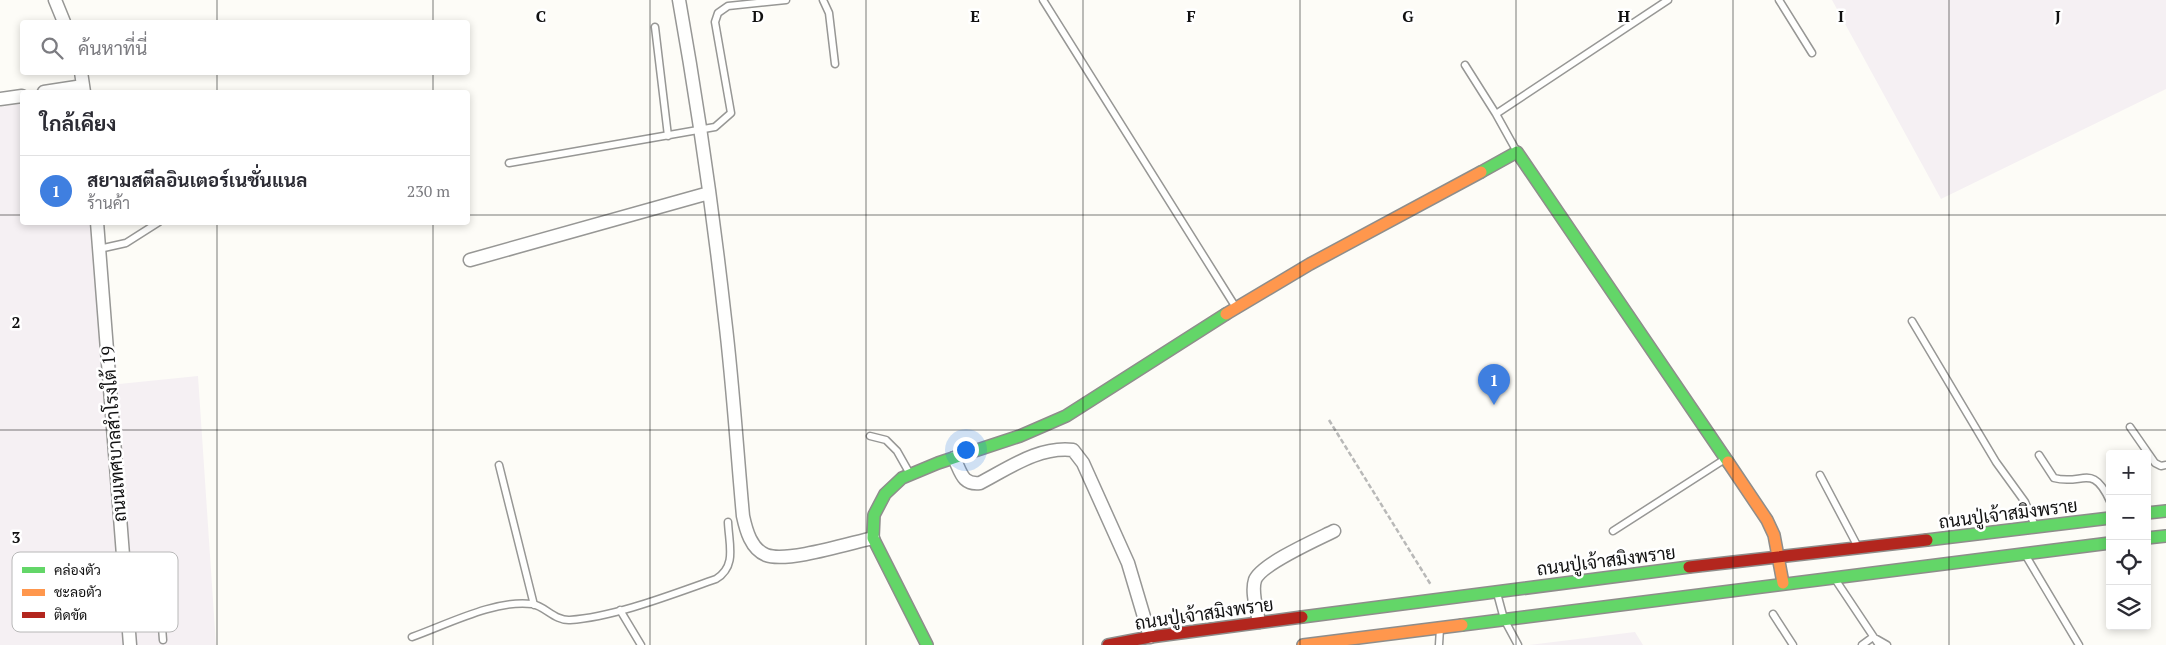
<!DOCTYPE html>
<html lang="th">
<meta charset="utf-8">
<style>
:root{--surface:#fff;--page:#f2f2f3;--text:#2b2b33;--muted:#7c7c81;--line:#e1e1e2;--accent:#646362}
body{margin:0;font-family:"PT Serif",Sarabun,serif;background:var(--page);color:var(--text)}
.controls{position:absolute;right:15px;bottom:15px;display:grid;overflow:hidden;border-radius:5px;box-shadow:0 2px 8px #0003}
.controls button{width:45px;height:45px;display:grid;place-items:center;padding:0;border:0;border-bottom:1px solid var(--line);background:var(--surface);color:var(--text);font:25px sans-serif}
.you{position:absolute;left:965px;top:449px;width:18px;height:18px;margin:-12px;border:4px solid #fff;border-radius:50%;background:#1a73e8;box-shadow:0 0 0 8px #1a73e833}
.badge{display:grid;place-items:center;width:32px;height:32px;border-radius:50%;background:var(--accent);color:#fff;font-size:16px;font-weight:700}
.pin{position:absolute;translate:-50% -41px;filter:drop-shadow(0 1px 2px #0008)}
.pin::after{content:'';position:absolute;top:26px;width:18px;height:15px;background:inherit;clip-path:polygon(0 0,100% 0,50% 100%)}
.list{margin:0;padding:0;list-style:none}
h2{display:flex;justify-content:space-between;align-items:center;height:65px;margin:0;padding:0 20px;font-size:21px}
h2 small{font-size:16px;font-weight:400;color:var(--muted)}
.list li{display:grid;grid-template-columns:32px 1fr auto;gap:15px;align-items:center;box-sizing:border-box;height:70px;padding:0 20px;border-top:1px solid var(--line)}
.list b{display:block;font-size:19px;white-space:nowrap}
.list p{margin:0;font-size:16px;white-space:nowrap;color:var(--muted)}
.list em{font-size:16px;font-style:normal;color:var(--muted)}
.icon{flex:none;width:28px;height:28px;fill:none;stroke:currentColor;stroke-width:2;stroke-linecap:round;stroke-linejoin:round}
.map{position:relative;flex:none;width:2166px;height:645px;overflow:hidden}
.search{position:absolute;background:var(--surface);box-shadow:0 2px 8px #0003;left:20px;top:20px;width:450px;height:55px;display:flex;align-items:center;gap:12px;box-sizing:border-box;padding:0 18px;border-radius:5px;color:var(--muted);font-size:19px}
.panel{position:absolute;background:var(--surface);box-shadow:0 2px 8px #0003;left:20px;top:90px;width:450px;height:135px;border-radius:5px}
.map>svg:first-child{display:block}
.industrial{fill:#f5f0f3}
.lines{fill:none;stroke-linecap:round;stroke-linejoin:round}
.lane-casing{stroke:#979795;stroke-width:9}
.street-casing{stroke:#979795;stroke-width:15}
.fast-casing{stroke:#8e8d8b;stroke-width:14}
.slow-casing{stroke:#8e8d8b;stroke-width:14}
.jam-casing{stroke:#8e8d8b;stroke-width:14}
.path{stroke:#b9b9b8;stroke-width:2.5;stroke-dasharray:5 2.5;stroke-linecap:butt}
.lane{stroke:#fffffe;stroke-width:6}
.street{stroke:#fffffe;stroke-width:12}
.fast{stroke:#63d668;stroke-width:11}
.slow{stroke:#ff974d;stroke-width:11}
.jam{stroke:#b3261e;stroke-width:11}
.grid{fill:none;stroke:#111;stroke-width:1;stroke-opacity:0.55}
.labels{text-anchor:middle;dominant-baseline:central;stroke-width:5;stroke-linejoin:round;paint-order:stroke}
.street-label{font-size:18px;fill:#111;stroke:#fff}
.key{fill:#fff;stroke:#b8b8b8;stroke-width:1}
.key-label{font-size:14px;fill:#111}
.grid-label{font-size:16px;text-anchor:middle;font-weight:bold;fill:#111;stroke:#fff;stroke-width:5;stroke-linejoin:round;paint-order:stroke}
</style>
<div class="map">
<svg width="2166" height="645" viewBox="0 0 2166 645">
<rect width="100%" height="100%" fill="#fdfcf7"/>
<path class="industrial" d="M1832 0H2166V89L1941 199Z
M22 103V222L97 223 119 384 198 376 216 645H0V107Z
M1635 632 1643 645H1529Z"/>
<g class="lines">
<defs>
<path id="lane" d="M823 0 829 13 835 64
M1043 0 1235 306
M1779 0 1812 53
M655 27 668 136
M1465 65 1496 114 1668 0
M1496 114 1516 150
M509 163 715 127 731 113 715 22 718 13 728 6 786 0
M99 249 126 243 159 222
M1912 321 1996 462 2025 502 2035 526
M2130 427 2155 463 2161 466 2166 465
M870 436 886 440 897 451 910 474
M2039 455 2054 478C2083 486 2092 462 2110 501
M499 465 534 605
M1820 475 1858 547
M1613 531 1725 459
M2026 556 2079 645
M1835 579 1879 645
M159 589 163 640
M1497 593 1504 619 1518 645
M620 610 641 645
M1773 614 1793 645
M412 637C446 625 496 599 532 604 545 606 555 621 570 620 615 617 673 594 716 579 737 566 729 545 728 522
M1439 645 1440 628
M1862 645 1873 637 1887 645"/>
<path id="street" d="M55 0 64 22
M679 0C698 106 713 212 725 319 733 385 737 451 743 516 746 530 751 549 766 555 787 563 850 543 873 538
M81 72 84 92
M44 92 83 86
M0 99 22 96
M97 222 130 645
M470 260 709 193
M954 458C961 472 962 485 980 483 1009 468 1039 446 1073 450L1083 463 1128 563 1150 637
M1259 622C1257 610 1251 592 1255 580 1261 564 1318 539 1334 531"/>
<path id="fast" d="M1481 172 1517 152 1728 462
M2147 513 2166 511
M2147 538 2166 536
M1927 540 2110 518
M1302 617 1689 567
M1462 625 2110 543
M927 645 873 538 874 515 885 494 902 478 938 463 1020 436 1066 416 1226 314"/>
<path id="slow" d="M1226 314 1310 264 1481 172
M1728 462 1767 520 1774 535 1783 583
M1303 645 1462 625"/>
<path id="jam" d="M1689 567 1927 540
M1108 645 1150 637 1302 617"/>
</defs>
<use href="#lane" class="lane-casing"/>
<use href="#street" class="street-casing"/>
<use href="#fast" class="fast-casing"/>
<use href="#slow" class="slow-casing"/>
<use href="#jam" class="jam-casing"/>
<path class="path" d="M1329 420 1431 585"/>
<use href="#lane" class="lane"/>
<use href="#street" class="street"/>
<use href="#fast" class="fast"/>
<use href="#slow" class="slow"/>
<use href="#jam" class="jam"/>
</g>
<path class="grid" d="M217 0V22M433 0V22M650 0V645M866 0V645M1083 0V645M1300 0V645M1516 0V645M1733 0V645M1949 0V645M217 72V92M433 72V92M0 215H22M468 215H2166M217 222V645M433 222V645M0 430H2166"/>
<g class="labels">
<g class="street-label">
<text transform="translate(113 434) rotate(-94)">ถนนเทศบาลสำโรงใต้ 19</text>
<text transform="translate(2008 513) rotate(-7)">ถนนปู่เจ้าสมิงพราย</text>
<text transform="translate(1606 560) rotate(-7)">ถนนปู่เจ้าสมิงพราย</text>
<text transform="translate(1204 613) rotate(-8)">ถนนปู่เจ้าสมิงพราย</text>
</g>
</g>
<rect x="12" y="552" width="166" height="80" rx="8" class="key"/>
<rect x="22" y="567" width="23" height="6" fill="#63d668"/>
<rect x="22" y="589" width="23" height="7" fill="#ff974d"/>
<rect x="22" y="612" width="23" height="6" fill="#b3261e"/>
<g class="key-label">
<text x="54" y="575">คล่องตัว</text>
<text x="54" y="597">ชะลอตัว</text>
<text x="54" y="620">ติดขัด</text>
</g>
<g class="grid-label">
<text x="541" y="22">C</text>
<text x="758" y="22">D</text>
<text x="975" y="22">E</text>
<text x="1191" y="22">F</text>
<text x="1408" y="22">G</text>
<text x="1624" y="22">H</text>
<text x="1841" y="22">I</text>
<text x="2058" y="22">J</text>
<text x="16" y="328">2</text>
<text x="16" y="543">3</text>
</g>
</svg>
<div class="controls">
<button>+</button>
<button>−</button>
<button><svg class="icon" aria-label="locate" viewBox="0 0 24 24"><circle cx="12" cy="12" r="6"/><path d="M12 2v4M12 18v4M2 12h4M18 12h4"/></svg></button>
<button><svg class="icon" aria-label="layers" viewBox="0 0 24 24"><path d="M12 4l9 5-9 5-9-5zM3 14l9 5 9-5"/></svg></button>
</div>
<div class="you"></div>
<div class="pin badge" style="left:1494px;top:405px;background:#3f7fe0">1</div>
<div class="search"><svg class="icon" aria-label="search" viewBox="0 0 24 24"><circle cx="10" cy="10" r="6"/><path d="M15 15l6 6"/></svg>ค้นหาที่นี่</div>
<section class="panel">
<h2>ใกล้เคียง<small></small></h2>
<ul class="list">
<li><span class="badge" style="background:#3f7fe0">1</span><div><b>สยามสตีลอินเตอร์เนชั่นแนล</b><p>ร้านค้า</p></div><em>230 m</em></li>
</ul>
</section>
</div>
